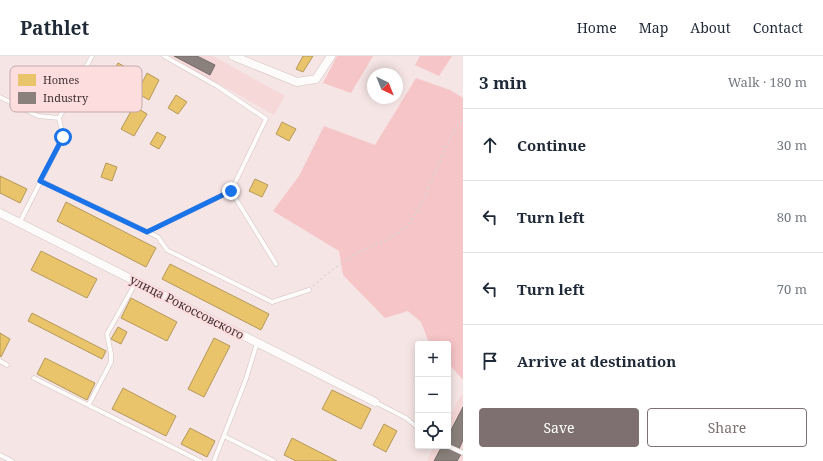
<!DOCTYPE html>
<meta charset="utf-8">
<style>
:root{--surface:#fff;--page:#f6f6f7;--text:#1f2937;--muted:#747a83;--line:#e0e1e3;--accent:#7e7071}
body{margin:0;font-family:"Noto Serif",serif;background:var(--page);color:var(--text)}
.controls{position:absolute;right:12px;bottom:12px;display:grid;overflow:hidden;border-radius:4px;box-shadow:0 2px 10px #0003}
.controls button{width:36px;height:36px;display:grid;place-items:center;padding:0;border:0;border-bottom:1px solid var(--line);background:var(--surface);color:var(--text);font:20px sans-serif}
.compass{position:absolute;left:367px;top:12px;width:36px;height:36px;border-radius:50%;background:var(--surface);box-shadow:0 2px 10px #0003;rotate:137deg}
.stop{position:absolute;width:12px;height:12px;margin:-9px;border:3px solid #1a73e8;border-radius:50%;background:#fff}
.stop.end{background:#1a73e8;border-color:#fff;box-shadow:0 1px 4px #0008}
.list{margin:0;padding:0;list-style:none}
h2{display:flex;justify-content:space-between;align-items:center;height:52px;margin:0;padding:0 16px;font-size:17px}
h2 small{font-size:13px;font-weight:400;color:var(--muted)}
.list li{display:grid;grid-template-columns:26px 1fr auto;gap:12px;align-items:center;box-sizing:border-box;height:72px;padding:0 16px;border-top:1px solid var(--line)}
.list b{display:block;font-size:15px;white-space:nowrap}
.list em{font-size:13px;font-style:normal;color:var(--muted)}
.actions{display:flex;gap:8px;padding:12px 16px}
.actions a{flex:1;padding:9px 0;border:1px solid var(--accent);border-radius:4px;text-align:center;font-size:14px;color:var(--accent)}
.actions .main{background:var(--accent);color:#fff}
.icon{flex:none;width:22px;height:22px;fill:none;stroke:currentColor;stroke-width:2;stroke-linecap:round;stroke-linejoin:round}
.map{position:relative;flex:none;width:463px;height:405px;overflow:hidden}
header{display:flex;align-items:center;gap:24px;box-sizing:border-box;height:56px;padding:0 20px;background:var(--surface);border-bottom:1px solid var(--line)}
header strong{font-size:19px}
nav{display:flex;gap:22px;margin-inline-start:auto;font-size:14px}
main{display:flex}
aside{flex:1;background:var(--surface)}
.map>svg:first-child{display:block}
.built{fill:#f6d8d9}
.green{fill:#f6c5c8}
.homes{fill:#e9c46a;stroke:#b59859}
.industry{fill:#8a817c;stroke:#736966}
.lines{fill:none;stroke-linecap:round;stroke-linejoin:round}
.service-casing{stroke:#d0c2c2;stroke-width:5}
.minor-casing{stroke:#d0c2c2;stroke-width:9}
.path{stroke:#dcd7d7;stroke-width:1.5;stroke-dasharray:2 3;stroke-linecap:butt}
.service{stroke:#fefbfb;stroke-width:4}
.minor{stroke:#fefbfb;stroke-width:8}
.route{stroke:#1a73e8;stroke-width:5}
.labels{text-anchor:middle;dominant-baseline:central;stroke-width:4;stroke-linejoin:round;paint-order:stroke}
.street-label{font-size:12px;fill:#3d3132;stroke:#feddde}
.key{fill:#feddde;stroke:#c4a9aa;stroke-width:1}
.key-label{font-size:11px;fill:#3d3132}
</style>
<header>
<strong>Pathlet</strong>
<nav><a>Home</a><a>Map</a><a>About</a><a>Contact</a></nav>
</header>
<main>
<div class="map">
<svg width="463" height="405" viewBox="0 0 463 405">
<rect width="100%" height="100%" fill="#f6e5e5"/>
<path class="built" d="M169 0H213L285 40 274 59Z
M463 338V405H427L434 390H448V364L460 341Z"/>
<path class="green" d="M337 0H373L351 37 323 27Z
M420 0H452L439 20 415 9Z
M416 22 450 34 463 42V324L448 307V288H432L428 284 421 266 408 255 385 262 343 219 339 195 273 155 299 120 324 70 375 89Z"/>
<path class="homes" d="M303 0H313L303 16 296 13Z
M118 7 131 14 122 30 109 23Z
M147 17 159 24 149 44 137 37Z
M176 39 187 46 178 58 168 52Z
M134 50 147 58 134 80 121 73Z
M282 66 296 73 289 85 276 78Z
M157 76 166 81 159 93 150 88Z
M106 107 117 111 112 125 101 121Z
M0 120 27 133 20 147 0 137Z
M255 123 268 129 262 141 249 135Z
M66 146 156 192 146 211 57 165Z
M41 195 97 223 87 242 31 214Z
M170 208 269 258 261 274 162 223Z
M131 242 177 266 167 285 121 262Z
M32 257 106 295 102 303 28 265Z
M118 271 127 276 121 288 111 283Z
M0 277 10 283 1 301 0 300Z
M214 282 230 290 204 341 188 333Z
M45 302 95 327 87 344 37 318Z
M123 332 176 360 166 380 112 353Z
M332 334 371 353 361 373 322 353Z
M384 368 397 375 386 396 373 389Z
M190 372 215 385 207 401 181 388Z
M292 382 337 405H296L284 399Z"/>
<path class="industry" d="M174 0H197L215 9 210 19Z
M463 351V384L459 393 448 387V380Z
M442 390H446L461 398 457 405H434Z"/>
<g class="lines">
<defs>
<path id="service" d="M0 41 38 60 59 62
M41 125 158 181 167 194 272 246 309 234
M231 135 276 208
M20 166 63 81 59 62 92 0
M147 176 231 135 266 63 217 30 164 0
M0 305 7 309
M34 322 200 405
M375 346 406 362 418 372
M89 348 111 306V298L107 278 136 226
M224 380 274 405
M448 390 463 397
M0 399 12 405
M214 405 246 323 257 287"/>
<path id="minor" d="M233 0 297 26 316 23 331 0
M0 157 375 346"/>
</defs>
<use href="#service" class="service-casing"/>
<use href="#minor" class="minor-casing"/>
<path class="path" d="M313 230 328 217 355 198 390 182 408 170 421 149 451 80 463 62"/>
<use href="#service" class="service"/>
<use href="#minor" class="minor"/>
</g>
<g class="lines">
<path class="route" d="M63 81 40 125 147 176 231 135"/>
</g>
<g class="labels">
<g class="street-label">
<text transform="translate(187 251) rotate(27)">улица Рокоссовского</text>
</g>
</g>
<rect x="10" y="10" width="132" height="46" rx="6" class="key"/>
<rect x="18" y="18" width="18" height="12" fill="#e9c46a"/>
<rect x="18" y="36" width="18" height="12" fill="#8a817c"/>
<g class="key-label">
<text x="43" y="28">Homes</text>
<text x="43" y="46">Industry</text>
</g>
</svg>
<div class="controls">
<button>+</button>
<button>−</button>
<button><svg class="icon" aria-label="locate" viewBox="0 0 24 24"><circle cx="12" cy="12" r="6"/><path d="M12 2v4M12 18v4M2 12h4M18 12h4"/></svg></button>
</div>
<svg class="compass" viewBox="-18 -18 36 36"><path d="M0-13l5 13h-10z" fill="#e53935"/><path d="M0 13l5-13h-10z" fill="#747a83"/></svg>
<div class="stop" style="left:63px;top:81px"></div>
<div class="stop end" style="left:231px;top:135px"></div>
</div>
<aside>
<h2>3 min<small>Walk · 180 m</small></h2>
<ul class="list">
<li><svg class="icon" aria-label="ahead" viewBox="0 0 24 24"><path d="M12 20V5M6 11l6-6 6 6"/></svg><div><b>Continue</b></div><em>30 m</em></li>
<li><svg class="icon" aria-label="left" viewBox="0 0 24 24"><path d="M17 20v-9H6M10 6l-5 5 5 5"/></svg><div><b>Turn left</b></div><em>80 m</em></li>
<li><svg class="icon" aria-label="left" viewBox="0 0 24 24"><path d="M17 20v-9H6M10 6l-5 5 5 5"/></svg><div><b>Turn left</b></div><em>70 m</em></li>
<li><svg class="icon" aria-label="arrive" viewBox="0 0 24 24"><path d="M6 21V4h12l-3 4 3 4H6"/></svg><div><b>Arrive at destination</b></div></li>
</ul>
<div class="actions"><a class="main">Save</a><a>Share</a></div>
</aside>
</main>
